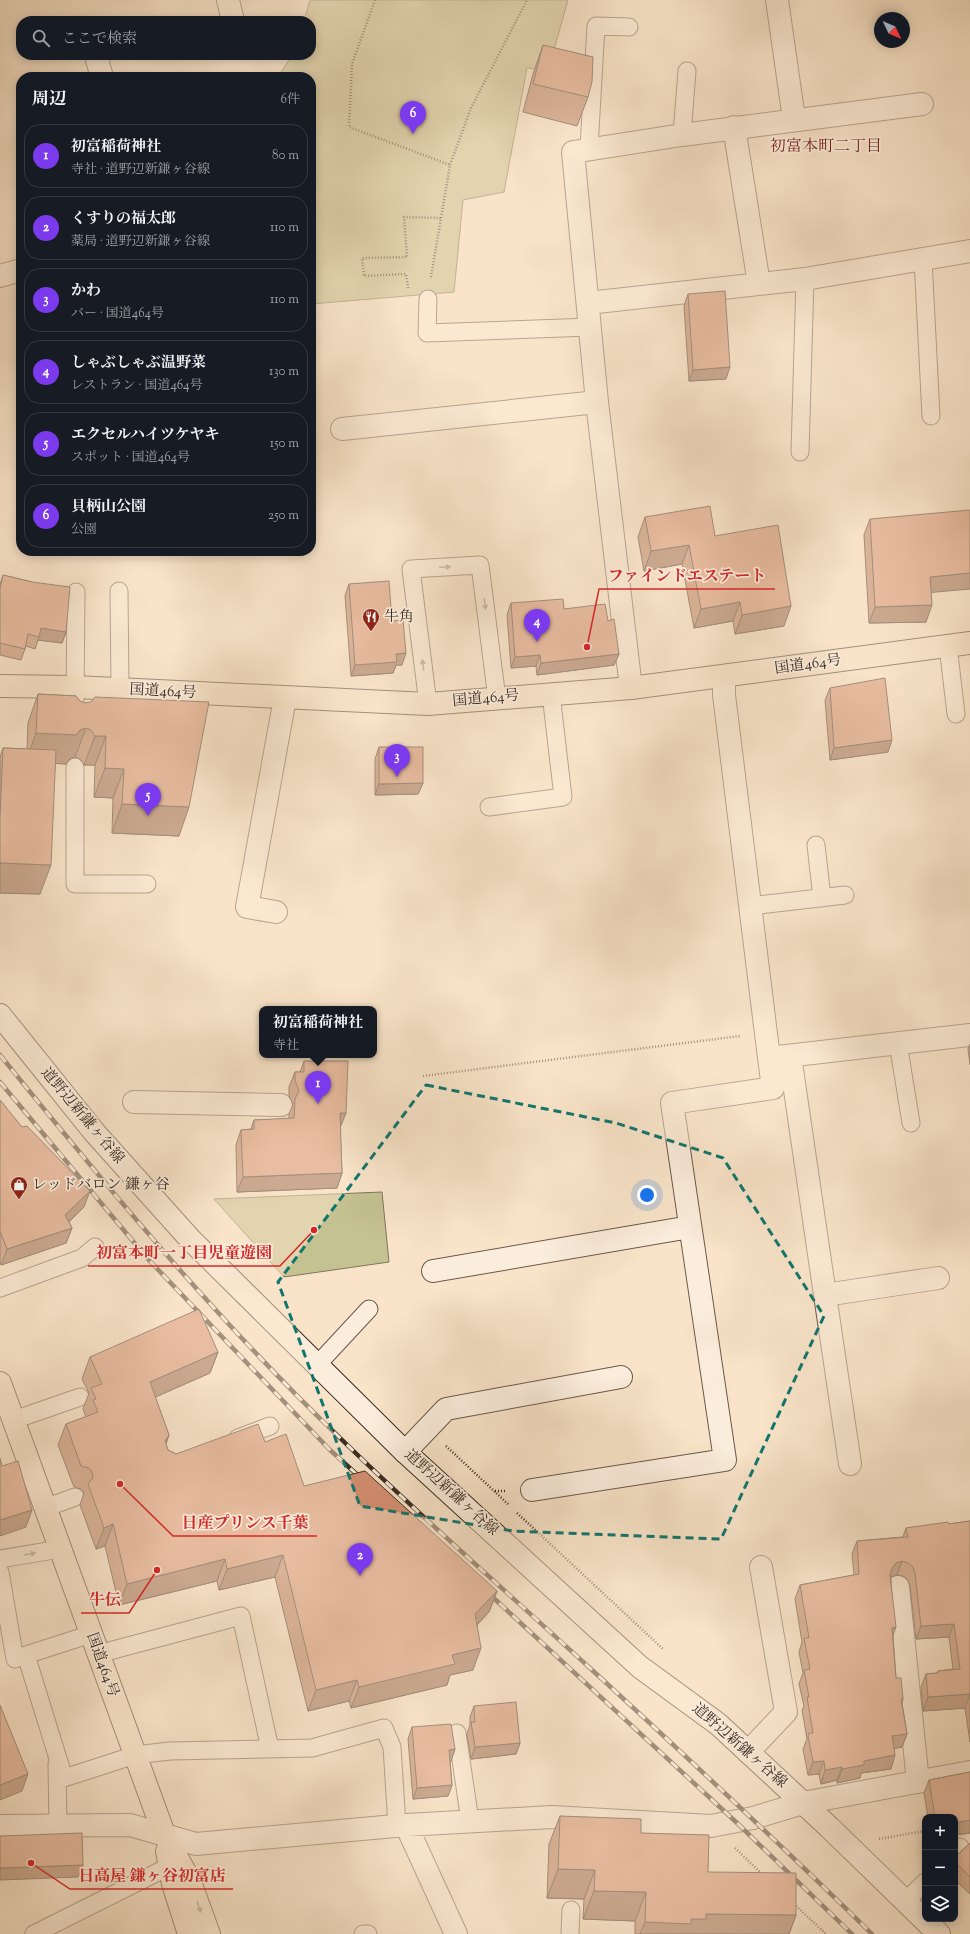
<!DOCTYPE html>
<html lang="ja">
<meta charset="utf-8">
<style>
:root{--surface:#171b24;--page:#242831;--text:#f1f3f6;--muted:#9ea1a6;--line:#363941;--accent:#7c3aed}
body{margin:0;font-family:"Sorts Mill Goudy","Noto Serif JP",serif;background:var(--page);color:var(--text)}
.controls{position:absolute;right:12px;bottom:12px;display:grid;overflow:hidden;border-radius:8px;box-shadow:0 2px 10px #0003}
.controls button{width:36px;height:36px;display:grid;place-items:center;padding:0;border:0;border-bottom:1px solid var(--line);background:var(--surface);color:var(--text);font:20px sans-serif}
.compass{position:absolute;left:874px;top:12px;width:36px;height:36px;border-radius:50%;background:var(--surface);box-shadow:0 2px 10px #0003;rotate:134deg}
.you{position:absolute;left:647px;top:1195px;width:14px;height:14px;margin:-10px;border:3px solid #fff;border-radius:50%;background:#1a73e8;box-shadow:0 0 0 6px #1a73e833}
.badge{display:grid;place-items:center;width:26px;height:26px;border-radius:50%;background:var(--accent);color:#fff;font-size:13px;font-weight:700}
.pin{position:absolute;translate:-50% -33px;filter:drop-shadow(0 1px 2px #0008)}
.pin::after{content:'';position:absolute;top:21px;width:14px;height:12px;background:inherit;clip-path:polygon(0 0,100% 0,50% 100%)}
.popup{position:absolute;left:259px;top:1006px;width:118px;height:52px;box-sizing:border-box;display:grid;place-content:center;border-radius:8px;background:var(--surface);filter:drop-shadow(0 1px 3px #0005);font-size:13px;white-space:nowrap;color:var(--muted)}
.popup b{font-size:15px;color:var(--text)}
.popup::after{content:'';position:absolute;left:50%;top:100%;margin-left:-8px;border:8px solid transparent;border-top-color:var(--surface)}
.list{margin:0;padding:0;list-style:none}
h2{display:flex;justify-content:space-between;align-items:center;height:52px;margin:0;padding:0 16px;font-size:17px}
h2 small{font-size:13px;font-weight:400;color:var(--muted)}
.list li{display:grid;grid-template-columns:26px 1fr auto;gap:12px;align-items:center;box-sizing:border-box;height:64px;margin:0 8px 8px;padding:0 8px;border:1px solid var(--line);border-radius:16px}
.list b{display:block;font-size:15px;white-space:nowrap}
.list p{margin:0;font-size:13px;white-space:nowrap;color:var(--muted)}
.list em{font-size:13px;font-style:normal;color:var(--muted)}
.icon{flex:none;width:22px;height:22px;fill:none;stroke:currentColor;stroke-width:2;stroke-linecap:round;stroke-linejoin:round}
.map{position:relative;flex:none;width:970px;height:1934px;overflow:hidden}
.search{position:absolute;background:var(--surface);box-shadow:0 2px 10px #0003;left:16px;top:16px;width:300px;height:44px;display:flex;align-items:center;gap:10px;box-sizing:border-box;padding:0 14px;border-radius:16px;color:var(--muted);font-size:15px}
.panel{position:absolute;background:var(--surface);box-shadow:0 2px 10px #0003;left:16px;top:72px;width:300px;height:484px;border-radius:16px}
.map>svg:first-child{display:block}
.green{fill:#c5c291;stroke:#80765a}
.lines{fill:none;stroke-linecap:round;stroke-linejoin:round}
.lane-casing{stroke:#6a594c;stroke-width:19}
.street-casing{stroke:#6a594c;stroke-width:24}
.secondary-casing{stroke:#3a2b23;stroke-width:24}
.highway-casing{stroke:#3a2b23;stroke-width:24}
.path{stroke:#3a2b23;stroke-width:2.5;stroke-dasharray:1 2;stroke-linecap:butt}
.lane{stroke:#fbeddc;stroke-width:17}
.street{stroke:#fbeddc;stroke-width:22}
.secondary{stroke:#fbeddc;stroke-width:22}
.highway{stroke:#f9e4c9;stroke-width:22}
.rail-casing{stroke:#3a2b23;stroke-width:4.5}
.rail{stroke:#fbeddc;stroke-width:3;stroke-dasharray:9;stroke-linecap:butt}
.wall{fill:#b77b61;stroke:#3a2b23}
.shaded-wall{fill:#95644f;stroke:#3a2b23}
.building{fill:#d58f71;stroke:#3a2b23}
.oneway{fill:#9a8c80}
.oneway2{fill:#9a8876}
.marked{fill:none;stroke:#0f766e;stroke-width:3;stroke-dasharray:8 5;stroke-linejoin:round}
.labels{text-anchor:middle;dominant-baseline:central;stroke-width:3.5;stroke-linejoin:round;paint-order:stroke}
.poi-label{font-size:15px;fill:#3a2b23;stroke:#fbeddc;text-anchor:start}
.street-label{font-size:15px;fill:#3a2b23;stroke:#fbeddc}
.neighbourhood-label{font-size:16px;fill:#7a1f14;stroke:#fbeddc}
.leader{fill:none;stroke:#d62828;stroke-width:1.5}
.callout-dot{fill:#d62828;stroke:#fbeddc;stroke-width:1.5}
.callout-label{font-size:16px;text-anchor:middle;font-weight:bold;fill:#d62828;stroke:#fbeddc;stroke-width:3.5;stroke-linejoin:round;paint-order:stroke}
</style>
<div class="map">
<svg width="970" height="1934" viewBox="0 0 970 1934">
<rect width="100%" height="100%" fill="#f9e4c9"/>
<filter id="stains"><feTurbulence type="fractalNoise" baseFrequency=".005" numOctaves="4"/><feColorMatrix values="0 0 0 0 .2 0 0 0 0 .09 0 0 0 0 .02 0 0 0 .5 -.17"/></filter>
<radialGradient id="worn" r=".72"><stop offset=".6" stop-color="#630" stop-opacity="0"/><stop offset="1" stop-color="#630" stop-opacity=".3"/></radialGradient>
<path class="green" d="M310 0H568L548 71 527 68 504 192 463 200 454 292 311 304V77H278L292 55H311V21H304Z
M382 1192 389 1262 284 1277 214 1199Z"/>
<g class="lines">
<defs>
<path id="lane" d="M682 135 687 71
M589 148 596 26 629 27
M923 259 931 416
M428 299 427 333 590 327
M800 452 805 279
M119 591 120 690
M948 646 956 714
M75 700 76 592
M428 704 411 569 480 565 497 699
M75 767V884H147
M489 807 563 797 551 694
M816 845 822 898
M750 906 845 895
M898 1043 911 1123
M0 1288 82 1258 95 1247
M317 1365 369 1309
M14 1420 80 1397
M238 1438 270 1426
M45 1508 75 1497
M0 1559 60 1549
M0 1572 15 1659
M91 1634 26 1655 64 1778 135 1755 170 1751 312 1748 384 1728 392 1747 397 1826
M98 1654 241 1616 270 1749
M457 1733 470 1821
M57 1764 58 1826
M955 1852 960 1847
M906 1901 925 1882
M34 1934 170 1866
M363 1934H368
M570 1934 571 1910"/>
<path id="street" d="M228 0 233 21
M777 0 794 119
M100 55 97 60 102 77
M734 127 759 284
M0 276 21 270
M588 303 805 279 970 251
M342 429 597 402
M724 676V695L769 1058 970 1035
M631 688 597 402 573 152 682 135 922 104
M276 912 247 907 285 698
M790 1056 825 1295 938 1278
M134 1102 281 1105
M433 1271 690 1227
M825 1295 850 1464
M405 1452 446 1409 621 1377
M532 1490 725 1460 672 1103 773 1088 769 1058
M898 1587 918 1782
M748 1752 786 1712 761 1567
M406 1825 456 1934
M0 1826 130 1825 196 1844 406 1825 552 1817 711 1826 753 1818 803 1803 970 1772"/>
<path id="secondary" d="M0 1015 95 1133 190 1239 405 1452 640 1667 718 1724 830 1828 939 1934"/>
<path id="highway" d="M0 686 75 687 428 704 631 688 970 643
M0 1383 164 1834 189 1879 209 1934
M167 1851 173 1884 189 1934"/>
</defs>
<use href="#lane" class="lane-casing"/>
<use href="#street" class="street-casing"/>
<use href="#secondary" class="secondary-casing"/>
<use href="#highway" class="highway-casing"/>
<path class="path" d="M375 0 352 64 349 127 450 165
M431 277 450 165 471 108 527 0
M408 288 406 274 364 276 362 258 407 257 404 217 441 218
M423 1076 740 1036
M446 1446 509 1505
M495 1491H507
M517 1513 663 1649
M879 1839 924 1831
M735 1848 763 1875
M794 1904 826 1934"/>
<use href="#lane" class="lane"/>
<use href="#street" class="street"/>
<use href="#secondary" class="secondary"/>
<use href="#highway" class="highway"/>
<defs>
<path id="rail" d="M0 1055C107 1187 216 1319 339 1437 421 1517 507 1592 591 1669 686 1756 780 1844 872 1934
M0 1082 147 1258 329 1449 364 1481
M486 1591 736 1822 852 1934"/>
</defs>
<use href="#rail" class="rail-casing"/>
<use href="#rail" class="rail"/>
</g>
<path class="wall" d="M543 45 588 97 577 126 523 112 533 74Z
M688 294 726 379 689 381 684 306Z
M645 517 715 536 784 626 735 634 733 621 694 628 682 564 644 571 638 537Z
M870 519 931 592 926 622 869 623 864 535Z
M3 575 32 582 66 632 62 643 38 640 35 649 26 646 21 660 0 655V584Z
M349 584 392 621 402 665H396L393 673 351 676 345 596Z
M511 603 564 609 608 621 619 654 614 665 537 675 536 666 511 668 507 615Z
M830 688 888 752 830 760 825 700Z
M38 694 76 696 179 836 112 833 113 798 94 797 95 765H84L80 759 75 757 70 759 66 764 55 763 40 894 0 893V757L3 748 27 749 28 723Z
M379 747 423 783 418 794 375 795V759Z
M970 1044V1065L968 1049Z
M304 1061 346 1113 340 1127 342 1173 337 1188 237 1192 236 1145 241 1130 251 1129 254 1120 289 1119V1114L293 1104 289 1096V1087L295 1072H300Z
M0 1100 84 1207 69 1222 72 1228 66 1243 1 1265 0 1262Z
M218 1352 210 1373 155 1397 169 1435 166 1444 168 1450 176 1454 265 1442 304 1486 497 1591 489 1612 477 1625 473 1670 450 1675 447 1685 351 1708 349 1701 308 1711 275 1577 219 1590 217 1581 119 1605 105 1546 96 1549 80 1505 84 1493 81 1489 74 1487 58 1445 66 1424 86 1417 83 1409 89 1393 82 1379 90 1357Z
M970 1521V1742L965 1708 923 1711 921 1687 926 1674 937 1673 938 1671 953 1669 949 1637 916 1639 910 1586 908 1580 903 1576 897 1575 891 1577 893 1636 896 1678 903 1699 902 1703 907 1734 902 1747 894 1748 891 1769 861 1773 860 1778 837 1783V1780L821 1784 819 1774 808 1775 803 1749 807 1739 802 1710 804 1706 799 1684 803 1673 799 1652 802 1642 795 1599 800 1585 854 1575 852 1554 857 1541 903 1537 906 1528 949 1524Z
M474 1706 520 1743 516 1754 471 1759 467 1734 470 1725V1717Z
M412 1727 455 1749 451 1761H450L452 1785 448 1796 413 1799 408 1739Z
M970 1772V1833L955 1835V1817H928L924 1793 929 1780Z
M560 1816 641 1833 708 1872 796 1915 789 1934H635V1921L583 1919 584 1899 547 1898 549 1844Z
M970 1843V1894L955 1880V1857Z"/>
<path class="shaded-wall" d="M730 367 726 379 689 381 693 370Z
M689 545 682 564 644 571 651 551Z
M970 573V589L925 593 930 577Z
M740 602 733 621 694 628 701 609Z
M932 605 926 622 869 623 875 607Z
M791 606 784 626 735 634 742 615Z
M41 628 66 632 62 643 38 640Z
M406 653 402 665H396L393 673 351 676 355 665 396 654Z
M619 654 614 665 537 675 541 663Z
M540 655 536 666 511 668 515 657Z
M86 728 75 757 70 759 66 764 26 762 36 733 80 730Z
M95 736H106L95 765H84Z
M892 740 888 752 830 760 834 748Z
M105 768 124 769 113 798 94 797Z
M423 783 418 794 375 795 379 784Z
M122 804 189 807 179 836 112 833Z
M0 863 51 865 40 894 0 893Z
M340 1113H346L340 1128Z
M342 1173 337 1188 237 1192 243 1177Z
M90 1191 84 1207 59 1231 65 1215Z
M72 1228 66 1243 1 1265 7 1249Z
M218 1352 210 1373 142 1403 150 1382Z
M169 1435 161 1456 165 1441Z
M32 1510 26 1527 0 1536V1520Z
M113 1524 105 1546 96 1549 104 1528Z
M283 1555 275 1577 219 1590 227 1569Z
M225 1559 217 1581 119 1605 127 1584Z
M902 1561 897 1575 891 1577 887 1582 892 1568 896 1563Z
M497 1591 489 1612 467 1635 475 1614Z
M954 1624 949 1637 916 1639 921 1626Z
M896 1627 891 1641 892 1628Z
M481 1648 473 1670 450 1675 447 1685 351 1708 359 1687 452 1655Z
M357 1680 349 1701 308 1711 316 1690Z
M970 1694 965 1708 923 1711 928 1697Z
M907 1734 902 1747 887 1750 892 1736Z
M520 1743 516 1754 471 1759 475 1747Z
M455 1749 451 1761 445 1762 449 1750Z
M895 1755 891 1769 861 1773 860 1778 837 1783 842 1769 864 1761Z
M824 1761 819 1774 808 1775 813 1762Z
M842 1767 837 1780 821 1784 825 1770Z
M28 1774 22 1791 0 1800V1785Z
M452 1785 448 1796 413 1799 417 1788Z
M970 1820V1833L955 1835V1823Z
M83 1865 78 1877 0 1880V1868Z
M558 1869 595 1870 584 1899 547 1898Z
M594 1891 646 1892 635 1921 583 1919Z
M706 1914 796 1915 789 1934H640L645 1922 691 1919Z"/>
<path class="building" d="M543 45 593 57 592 82 588 97 533 84Z
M725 291 730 367 693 370 688 294Z
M710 506 715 536 778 525 791 606 742 615 740 602 701 609 689 545 651 551 645 517Z
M970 510V573L930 577 932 605 875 607 870 519Z
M3 575 32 582 70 587 66 632 41 628 39 637 28 634 25 649 0 643V589Z
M389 581 392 621 403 620 406 653 396 654 397 662 355 665 349 584Z
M563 599 564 609 605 604 608 621 614 619 619 654 541 663 540 655 515 657 511 603Z
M885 678 892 740 834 748 830 688Z
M38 694 76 696 80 701 85 703 91 702 95 697 209 702 189 807 122 804 124 769 105 768 106 736H95L91 730 86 728 80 730 76 735 36 733Z
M379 747H423V783L379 784Z
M3 748 56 750 51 865 0 863V819Z
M304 1061H348L346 1113H340L342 1173 243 1177 241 1130 254 1129V1120L294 1118 295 1099 299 1090 295 1081V1072H304Z
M0 1100 22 1127 27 1126 90 1191 65 1215 72 1228 7 1249 0 1231Z
M199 1309 218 1352 150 1382 169 1435 165 1441 168 1450 176 1454 258 1424 265 1442 286 1434 304 1486 365 1471 497 1591 475 1614 481 1648 452 1655 455 1664 359 1687 357 1680 316 1690 283 1555 227 1569 225 1559 127 1584 113 1524 104 1528 88 1484 93 1478 92 1472 89 1468 81 1466 66 1424 98 1412 93 1400 96 1399 91 1388 102 1384 90 1357Z
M0 1458 2 1466 18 1461 32 1510 0 1520Z
M970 1521V1696V1694L928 1697 926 1674 938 1673V1671L960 1669 954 1624 921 1626 915 1573 913 1567 908 1563 902 1561 896 1563 892 1568 890 1575 896 1627 892 1628 896 1678H901L903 1699H901L907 1734 892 1736 895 1755 864 1761V1765L842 1769V1767L825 1770 824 1761 813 1762 808 1736 809 1733H813L807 1697H809L804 1670 810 1669 804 1638H809L800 1585 859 1574 857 1541 908 1537 906 1528 948 1522 949 1524Z
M516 1702 520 1743 475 1747 471 1722H475L474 1706Z
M0 1705 28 1774 0 1785Z
M451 1724 455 1749 449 1750 452 1785 417 1788 412 1727Z
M970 1772V1820L955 1823V1817H935L929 1780Z
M560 1816 641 1819V1833L709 1835 708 1872 796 1873V1915L706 1914V1919H691V1924L645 1922 646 1892 594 1891 595 1870 558 1869Z
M82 1833 83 1865 0 1868V1836Z
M970 1843V1877L955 1862V1857Z"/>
<defs><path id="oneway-solid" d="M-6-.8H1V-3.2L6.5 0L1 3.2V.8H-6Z"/></defs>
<g class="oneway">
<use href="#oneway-solid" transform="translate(445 567) rotate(-3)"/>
<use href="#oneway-solid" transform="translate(485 604) rotate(83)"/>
<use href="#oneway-solid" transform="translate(423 665) rotate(-97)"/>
<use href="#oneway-solid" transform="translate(30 1554) rotate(-10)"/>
</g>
<use class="oneway2" href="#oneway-solid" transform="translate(199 1907) rotate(71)"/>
<path d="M0 0H970V1934H0ZM426 1085 616 1123 723 1158 824 1316 721 1539 513 1531 360 1506 278 1282Z" fill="#f9e4c9" fill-opacity=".55" fill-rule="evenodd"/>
<path class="marked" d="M426 1085 616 1123 723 1158 824 1316 721 1539 513 1531 360 1506 278 1282Z"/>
<defs>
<symbol id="restaurant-pin" viewBox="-11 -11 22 30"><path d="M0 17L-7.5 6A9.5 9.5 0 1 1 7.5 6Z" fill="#8f2418" stroke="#fbeddc"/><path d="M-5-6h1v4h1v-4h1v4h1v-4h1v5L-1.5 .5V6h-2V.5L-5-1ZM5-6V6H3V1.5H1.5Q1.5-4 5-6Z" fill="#fff"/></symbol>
<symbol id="shop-pin" viewBox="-11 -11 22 30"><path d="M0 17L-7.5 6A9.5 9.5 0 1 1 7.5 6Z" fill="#8f2418" stroke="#fbeddc"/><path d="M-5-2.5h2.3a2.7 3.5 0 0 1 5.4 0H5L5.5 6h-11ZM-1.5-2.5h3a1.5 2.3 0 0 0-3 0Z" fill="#fff"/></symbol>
</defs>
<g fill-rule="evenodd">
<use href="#restaurant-pin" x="361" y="607" width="20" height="27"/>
<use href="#shop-pin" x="9" y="1175" width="20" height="27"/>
</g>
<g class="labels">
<g class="poi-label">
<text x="384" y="617">牛角</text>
<text x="32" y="1185">レッドバロン 鎌ヶ谷</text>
</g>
<g class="street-label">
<text transform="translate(808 665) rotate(-8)">国道464号</text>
<text transform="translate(163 692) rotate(3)">国道464号</text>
<text transform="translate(486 699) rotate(-5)">国道464号</text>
<text transform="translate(82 1116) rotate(50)">道野辺新鎌ヶ谷線</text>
<text transform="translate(451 1493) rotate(42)">道野辺新鎌ヶ谷線</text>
<text transform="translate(102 1665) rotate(70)">国道464号</text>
<text transform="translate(739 1746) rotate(41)">道野辺新鎌ヶ谷線</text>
</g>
<g class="neighbourhood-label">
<text x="826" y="147">初富本町二丁目</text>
</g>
</g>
<path class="leader" d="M587 647L599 589H775M314 1230L280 1266H88M120 1484L173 1536H317M157 1570L129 1613H81M31 1863L70 1889H233"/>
<g class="callout-dot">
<circle cx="587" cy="647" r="4"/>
<circle cx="314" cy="1230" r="4"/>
<circle cx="120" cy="1484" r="4"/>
<circle cx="157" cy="1570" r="4"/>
<circle cx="31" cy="1863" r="4"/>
</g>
<g class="callout-label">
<text x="687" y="581">ファインドエステート</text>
<text x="184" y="1258">初富本町一丁目児童遊園</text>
<text x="245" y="1528">日産プリンス千葉</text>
<text x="105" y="1605">牛伝</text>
<text x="152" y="1881">日高屋 鎌ヶ谷初富店</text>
</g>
<rect width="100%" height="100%" filter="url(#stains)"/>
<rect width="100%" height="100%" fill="url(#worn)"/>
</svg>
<div class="controls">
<button>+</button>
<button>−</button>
<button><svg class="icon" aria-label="layers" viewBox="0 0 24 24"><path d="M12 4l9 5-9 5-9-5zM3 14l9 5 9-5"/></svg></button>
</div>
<svg class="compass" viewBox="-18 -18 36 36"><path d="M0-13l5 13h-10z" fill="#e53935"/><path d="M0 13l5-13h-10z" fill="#9ea1a6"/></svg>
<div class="you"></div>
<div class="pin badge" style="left:318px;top:1104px">1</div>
<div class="popup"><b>初富稲荷神社</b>寺社</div>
<div class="pin badge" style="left:360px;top:1576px">2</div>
<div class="pin badge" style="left:397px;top:777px">3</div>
<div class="pin badge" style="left:537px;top:642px">4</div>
<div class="pin badge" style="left:148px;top:816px">5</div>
<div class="pin badge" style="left:413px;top:134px">6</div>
<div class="search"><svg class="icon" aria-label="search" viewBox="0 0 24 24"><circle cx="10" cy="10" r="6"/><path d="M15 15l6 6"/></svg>ここで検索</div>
<section class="panel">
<h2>周辺<small>6件</small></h2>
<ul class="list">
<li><span class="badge">1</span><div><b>初富稲荷神社</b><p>寺社 · 道野辺新鎌ヶ谷線</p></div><em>80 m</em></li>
<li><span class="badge">2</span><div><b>くすりの福太郎</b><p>薬局 · 道野辺新鎌ヶ谷線</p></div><em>110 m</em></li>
<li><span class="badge">3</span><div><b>かわ</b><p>バー · 国道464号</p></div><em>110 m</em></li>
<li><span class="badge">4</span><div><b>しゃぶしゃぶ温野菜</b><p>レストラン · 国道464号</p></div><em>130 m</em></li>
<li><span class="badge">5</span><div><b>エクセルハイツケヤキ</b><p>スポット · 国道464号</p></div><em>150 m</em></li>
<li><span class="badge">6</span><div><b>貝柄山公園</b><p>公園</p></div><em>250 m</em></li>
</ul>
</section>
</div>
